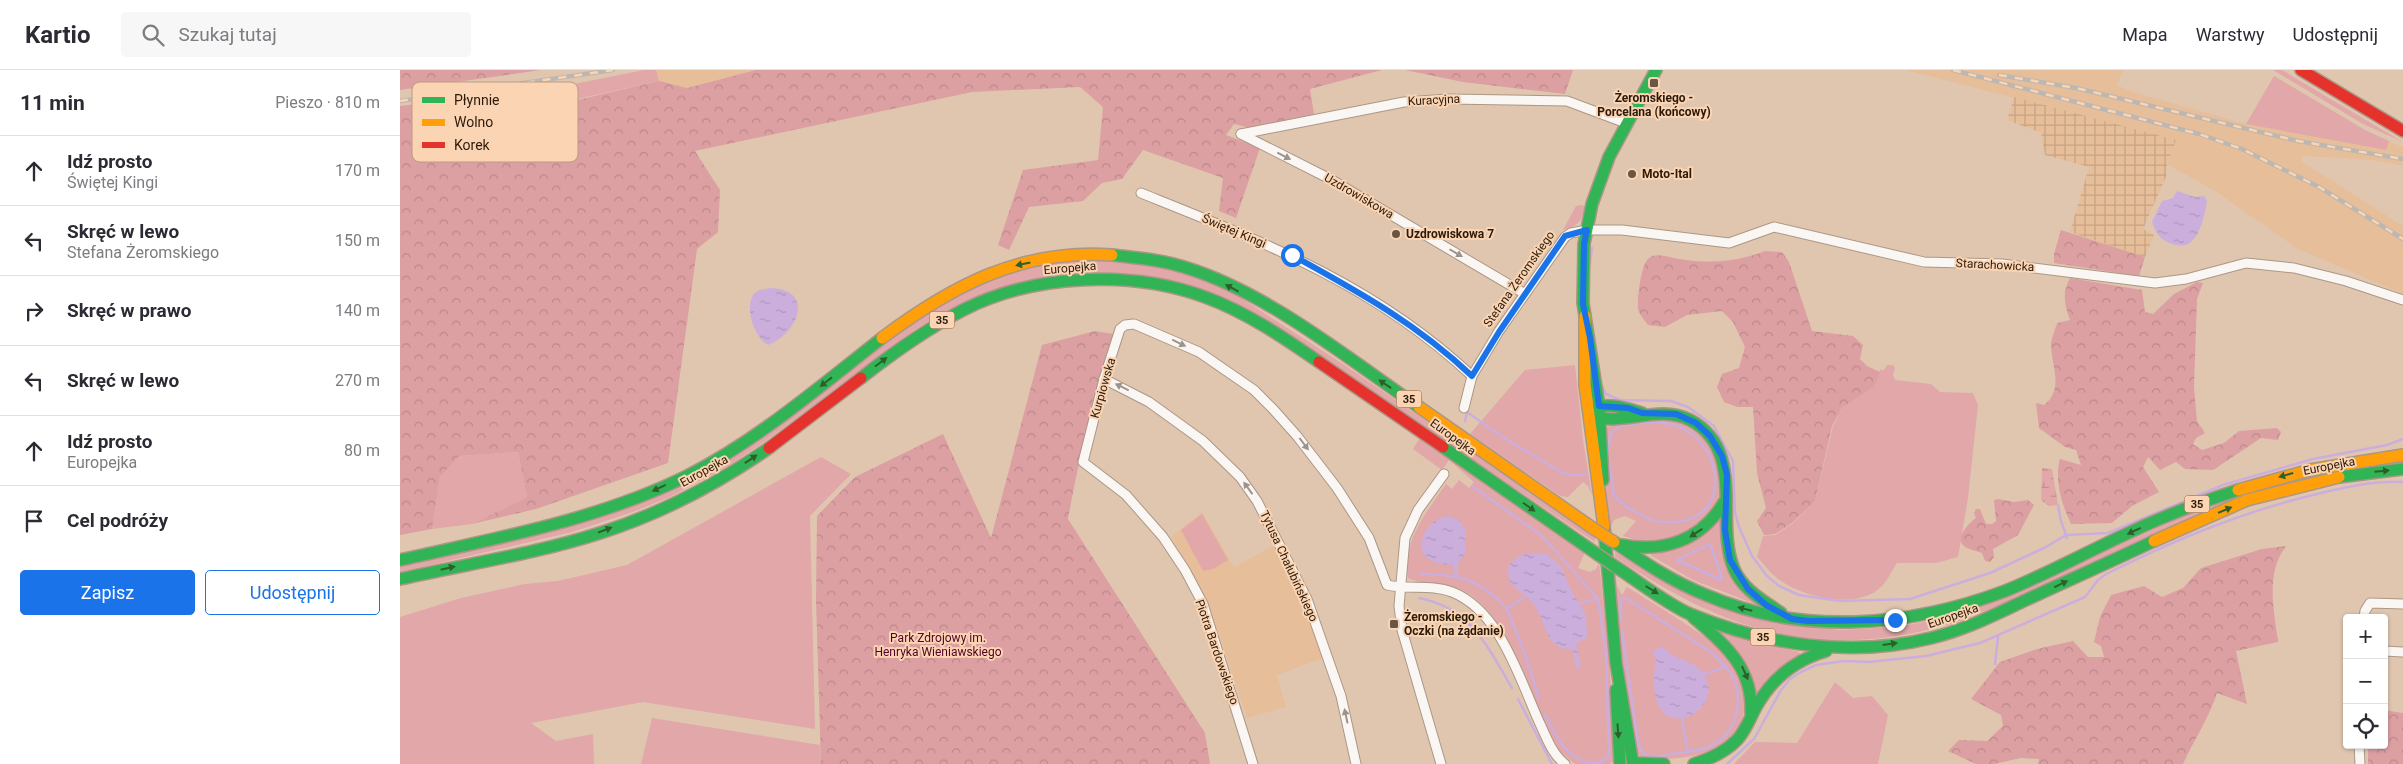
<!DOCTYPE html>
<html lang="pl">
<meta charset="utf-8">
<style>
body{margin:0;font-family:Roboto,sans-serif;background:#f7f7f7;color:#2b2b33}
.controls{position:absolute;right:15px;bottom:15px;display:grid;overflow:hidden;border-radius:5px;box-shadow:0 1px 4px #0004}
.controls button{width:45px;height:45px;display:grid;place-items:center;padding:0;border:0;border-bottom:1px solid #e1e1e2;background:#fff;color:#2b2b33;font:25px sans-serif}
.stop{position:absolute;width:15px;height:15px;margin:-11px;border:4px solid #1a73e8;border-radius:50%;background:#fff}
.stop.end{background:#1a73e8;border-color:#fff;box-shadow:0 1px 5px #0008}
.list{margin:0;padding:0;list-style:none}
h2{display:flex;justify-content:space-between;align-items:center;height:65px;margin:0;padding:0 20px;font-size:21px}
h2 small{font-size:16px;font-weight:400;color:#7c7c81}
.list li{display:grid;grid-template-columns:32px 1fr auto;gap:15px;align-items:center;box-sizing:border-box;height:70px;padding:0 20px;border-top:1px solid #e1e1e2}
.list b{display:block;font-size:19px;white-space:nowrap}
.list p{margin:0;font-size:16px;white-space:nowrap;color:#7c7c81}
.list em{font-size:16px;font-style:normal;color:#7c7c81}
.actions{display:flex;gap:10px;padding:15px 20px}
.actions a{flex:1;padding:11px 0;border:1px solid #1a73e8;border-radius:5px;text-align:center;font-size:18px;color:#1a73e8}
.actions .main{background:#1a73e8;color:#fff}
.icon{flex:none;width:28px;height:28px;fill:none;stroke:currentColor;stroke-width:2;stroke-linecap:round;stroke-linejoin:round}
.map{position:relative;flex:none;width:2003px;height:694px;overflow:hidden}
header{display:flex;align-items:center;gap:30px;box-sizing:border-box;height:70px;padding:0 25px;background:#fff;border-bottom:1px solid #e1e1e2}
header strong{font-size:24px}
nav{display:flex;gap:28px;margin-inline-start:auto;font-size:18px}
.search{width:350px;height:45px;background:#f7f7f7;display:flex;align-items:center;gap:12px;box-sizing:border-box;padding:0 18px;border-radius:5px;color:#7c7c81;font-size:19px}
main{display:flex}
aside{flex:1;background:#fff}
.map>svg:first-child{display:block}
.built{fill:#e7be9a}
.industrial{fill:url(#industrial-grid)}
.green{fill:#e1a7a9}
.forest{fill:url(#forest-crowns)}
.wetland{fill:url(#wetland-marsh)}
.water{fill:url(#water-ripples)}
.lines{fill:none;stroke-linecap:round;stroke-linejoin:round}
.stream{stroke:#ccaedd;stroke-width:2.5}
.street-casing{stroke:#ab9785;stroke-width:11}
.fast-casing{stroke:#ab9785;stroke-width:14}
.slow-casing{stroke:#ab9785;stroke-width:14}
.jam-casing{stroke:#ab9785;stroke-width:14}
.street{stroke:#faf6f3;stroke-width:9}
.fast{stroke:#30b455;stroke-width:11}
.slow{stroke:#ff9f0a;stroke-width:11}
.jam{stroke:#e5322d;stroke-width:11}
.rail-casing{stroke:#bdb7b1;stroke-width:4.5}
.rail{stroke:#fad4b3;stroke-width:2.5;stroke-dasharray:8;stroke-linecap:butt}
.fast-bridge-casing{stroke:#ab9785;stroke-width:14;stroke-linecap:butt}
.slow-bridge-casing{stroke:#ab9785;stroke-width:14;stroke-linecap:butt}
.fast-bridge{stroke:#30b455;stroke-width:11}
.slow-bridge{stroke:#ff9f0a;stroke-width:11}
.oneway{fill:#9d938a}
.oneway2{fill:#2d5f2c}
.route{stroke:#1a73e8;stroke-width:6}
.poi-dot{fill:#6a5644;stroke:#fad4b3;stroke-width:2}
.labels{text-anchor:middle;stroke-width:4;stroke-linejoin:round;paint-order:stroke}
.shield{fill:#fad4b3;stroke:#69523d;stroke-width:1}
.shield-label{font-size:11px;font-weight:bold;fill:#2b1a0a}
.poi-label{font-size:12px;font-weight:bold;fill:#2b1a0a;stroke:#fad4b3;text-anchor:start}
.street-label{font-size:12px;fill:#2b1a0a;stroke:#fad4b3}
.park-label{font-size:12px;fill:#530125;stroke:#fad4b3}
.key{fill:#fad4b3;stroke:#bc9c80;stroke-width:1}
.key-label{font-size:14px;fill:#2b1a0a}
</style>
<header>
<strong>Kartio</strong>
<div class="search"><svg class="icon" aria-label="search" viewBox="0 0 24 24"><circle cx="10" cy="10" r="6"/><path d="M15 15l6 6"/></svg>Szukaj tutaj</div>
<nav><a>Mapa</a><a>Warstwy</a><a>Udostępnij</a></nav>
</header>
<main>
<aside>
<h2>11 min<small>Pieszo · 810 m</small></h2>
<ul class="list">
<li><svg class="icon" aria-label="ahead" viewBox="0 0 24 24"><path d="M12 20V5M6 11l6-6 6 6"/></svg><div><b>Idź prosto</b><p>Świętej Kingi</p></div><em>170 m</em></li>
<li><svg class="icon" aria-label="left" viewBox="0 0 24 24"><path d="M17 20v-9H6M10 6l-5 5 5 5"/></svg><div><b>Skręć w lewo</b><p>Stefana Żeromskiego</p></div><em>150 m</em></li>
<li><svg class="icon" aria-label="right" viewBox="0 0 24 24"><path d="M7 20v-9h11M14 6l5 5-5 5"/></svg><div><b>Skręć w prawo</b></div><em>140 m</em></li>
<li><svg class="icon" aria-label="left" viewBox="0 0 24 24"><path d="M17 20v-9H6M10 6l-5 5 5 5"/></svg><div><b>Skręć w lewo</b></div><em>270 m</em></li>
<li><svg class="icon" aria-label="ahead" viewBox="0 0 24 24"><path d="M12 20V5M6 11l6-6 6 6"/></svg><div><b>Idź prosto</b><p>Europejka</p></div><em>80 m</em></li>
<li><svg class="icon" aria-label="arrive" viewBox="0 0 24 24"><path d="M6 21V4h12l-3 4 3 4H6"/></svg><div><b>Cel podróży</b></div></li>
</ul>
<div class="actions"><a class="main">Zapisz</a><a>Udostępnij</a></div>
</aside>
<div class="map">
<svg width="2003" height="694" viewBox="0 0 2003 694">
<defs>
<pattern id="industrial-grid" width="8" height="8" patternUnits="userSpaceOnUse" patternTransform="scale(1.25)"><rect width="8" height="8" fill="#e7be9a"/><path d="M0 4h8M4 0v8" fill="none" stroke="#c6a383"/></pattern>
<pattern id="forest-crowns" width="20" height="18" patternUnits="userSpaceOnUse" patternTransform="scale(1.25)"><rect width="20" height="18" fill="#dc9fa2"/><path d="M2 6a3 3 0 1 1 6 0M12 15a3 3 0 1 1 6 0" fill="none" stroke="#bd888a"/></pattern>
<pattern id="wetland-marsh" width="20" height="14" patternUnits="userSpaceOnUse" patternTransform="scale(1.25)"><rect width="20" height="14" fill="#e1a7a9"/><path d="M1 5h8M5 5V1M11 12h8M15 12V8" fill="none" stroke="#c18f90"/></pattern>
<pattern id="water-ripples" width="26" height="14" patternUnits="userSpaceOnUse" patternTransform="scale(1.25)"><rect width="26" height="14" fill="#ccaedd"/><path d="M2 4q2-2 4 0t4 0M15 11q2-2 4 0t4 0" fill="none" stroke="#af95bc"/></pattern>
</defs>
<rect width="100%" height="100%" fill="#e0c6af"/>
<!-- built -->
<g class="built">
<path d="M256 0H356L287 18 259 12Z"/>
<path d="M1506 0H1723L1717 15 1733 22 1846 54 1985 80 1989 71 2003 77V96L1972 90 1903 86 1901 91 2003 156V224L1898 179 1815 121 1767 94 1775 70Z"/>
<path d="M802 442 834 497 875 475 902 532 923 588 877 605 886 637 847 648 816 555 796 509 771 467Z"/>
</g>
<!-- industrial -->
<path class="industrial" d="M1614 27 1776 70 1767 94 1766 107 1743 159 1754 165 1745 187 1670 162 1689 97 1645 85 1641 63 1607 50Z"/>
<!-- green -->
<g class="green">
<path d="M244 0H256L259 11 173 30 178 50 115 74 89 90 66 64 72 43 159 26V17Z"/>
<path d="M1873 0H1882L2003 72 1963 54Z"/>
<path d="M1874 6 1965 60 1989 71 1986 80 1846 54Z"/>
<path d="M1181 135 1186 136C1182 151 1178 156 1163 160L1176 136Z"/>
<path d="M695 189 757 197 795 207 838 226 946 296 1195 467V472L857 245 696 203 658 205 619 212 574 228 540 244 513 261 364 372 330 395 270 427 233 442 172 462 0 502V495L267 420 544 231 591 208 634 196Z"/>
<path d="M1175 295 1183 370 1192 425 1188 416 1183 412 1168 427 1160 426 1070 364 1125 300Z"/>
<path d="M1487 295H1493L1495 298 1493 305 1495 310 1531 314 1540 322 1573 323 1578 335 1568 428 1558 487 1536 493H1497C1492 500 1487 512 1480 518 1456 540 1402 527 1378 509 1370 503 1364 494 1357 487L1363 466 1375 465 1392 454 1415 431 1433 356 1442 338 1474 317 1480 300H1484Z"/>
<path d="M1254 348 1282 353 1304 368 1318 391 1319 426 1308 449 1271 472 1239 471 1223 466 1236 451 1225 446 1214 450 1211 456 1217 516 1222 525 1227 517C1251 532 1323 574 1336 595 1341 604 1345 621 1345 632 1344 685 1282 692 1242 688L1238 684 1233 671 1215 531 1206 433 1207 358 1212 353Z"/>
<path d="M1021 366 1185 482 1178 498 1190 502 1196 499 1199 493 1209 584 1215 689 1210 694H1175L1159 681C1130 635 1113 547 1064 521 1046 512 1025 516 1008 508 1002 471 1026 443 1046 414L1052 419 1059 410 1069 418 1074 412 1049 390 1042 400 1013 379Z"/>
<path d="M118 382 127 427 72 454 32 459 40 407 58 386Z"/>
<path d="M421 387 451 404 410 446 415 659 243 632 131 653 156 671 193 664 194 694H0V547L61 528 125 514 158 511 227 495Z"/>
<path d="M2003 390V394L1924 406 1554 553C1419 592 1329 563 1215 487V482L1246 501 1374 553 1440 560 1496 557 1536 550 1589 533 1802 438 1899 407Z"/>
<path d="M802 444 828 490 813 499 803 501 781 460Z"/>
<path d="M1320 450 1355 534 1293 510 1250 485Z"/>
<path d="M1316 560 1359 573 1399 582 1400 584 1357 629Z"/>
<path d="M1435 612 1453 628 1472 626 1488 645 1478 694H1334L1355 672 1397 673Z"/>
<path d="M252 648 420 675 421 694H241Z"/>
</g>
<!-- forest -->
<g class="forest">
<path d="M0 0H141L0 20Z"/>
<path d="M356 0H982L910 19 914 44 854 59 834 54 826 65 860 78 836 148 819 141 823 108 743 80 722 109 702 113 683 131 629 137 609 180 598 175 623 100 698 90 703 37 680 17 572 22 295 81 320 120 318 162 297 179 268 393 136 439 72 454 127 427 118 382 59 386 40 407 32 459 0 465V36L159 17V25L72 43 67 64 90 90 115 74 178 50 173 31 259 11 287 18Z"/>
<path d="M1005 0H1173L1165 24 1063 12Z"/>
<path d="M1661 160 1745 187 1739 206 1654 193V184Z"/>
<path d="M1365 181 1382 182 1389 192 1412 261 1453 266 1463 275 1460 289 1467 296 1480 302 1474 317 1442 338 1432 356 1415 431 1392 453 1375 464 1364 465 1357 451 1366 438 1357 403 1353 337H1337L1324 332 1317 317 1322 304 1339 298 1345 277 1333 252 1322 241 1287 245 1265 257 1248 255C1245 251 1239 244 1238 239 1237 229 1241 193 1249 188 1257 182 1270 188 1279 189 1308 194 1337 192 1365 181Z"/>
<path d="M1670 208 1742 220 1745 242 1753 244 1774 224 1797 212 1803 213 1797 229 1794 317 1797 351 1805 363 1796 368 1793 374 1802 380 1824 373 1839 361 1877 358 1881 362 1878 370 1861 368 1813 400 1785 399 1776 392 1760 400 1748 387 1743 397 1759 422 1732 436 1712 453 1671 454C1662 435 1654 410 1660 389L1681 395 1676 380 1665 377 1639 358 1636 333 1644 335C1664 320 1652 297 1651 276 1651 269 1655 260 1657 253L1670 250C1664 234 1662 223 1670 208Z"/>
<path d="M695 261 714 264C695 325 679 386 668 449L805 663 810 694H421L416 531 417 446 455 407 543 364 591 468 642 275Z"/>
<path d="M1598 429 1614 432 1628 430 1634 435 1618 465 1593 479 1594 487 1590 492 1585 491 1582 483C1577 481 1566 479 1563 475 1555 467 1570 452 1576 448L1574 443 1576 439H1580L1586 454H1592L1596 451 1594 430Z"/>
<path d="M1886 476C1865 504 1874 539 1878 572L1836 581 1847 634 1817 623C1809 648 1794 670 1783 694H1638L1639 689 1621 688 1594 694H1576L1548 681 1559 670 1587 671 1603 656 1601 645 1571 629 1600 592 1637 579 1673 571 1688 587H1704L1701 576 1694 572 1700 547 1711 525 1744 516 1762 527 1783 518 1801 498 1862 479Z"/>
<path d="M1984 640 2003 643V694H1968V675H1984Z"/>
</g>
<!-- wetland -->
<path class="wetland" d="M1642 398 1652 399 1658 435 1649 436 1641 430Z"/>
<!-- water -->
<g class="water">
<path d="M1777 121 1795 127 1804 126 1807 131C1805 144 1801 163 1791 172 1787 176 1782 176 1776 175 1762 172 1757 166 1752 152L1762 131 1773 128Z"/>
<path d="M370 218C416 219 398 264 368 275 354 268 343 235 355 223 359 219 365 219 370 218Z"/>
<path d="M1048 446 1059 450 1065 460V484L1058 493V506L1054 505V495C1003 495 1021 450 1048 446Z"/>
<path d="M1124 484H1147L1161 496 1171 520 1186 545 1187 567 1176 574 1181 598 1177 599 1172 579C1145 581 1147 552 1134 535 1127 525 1115 520 1109 510L1108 497 1115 489Z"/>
<path d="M1262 576C1275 592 1297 590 1305 606 1327 645 1240 685 1256 589L1252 582Z"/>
</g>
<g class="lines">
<!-- stream -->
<g class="stream">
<path d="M1190 194 1192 178"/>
<path d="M1202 316 1206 324 1220 330 1271 331 1288 337 1314 356 1333 391 1335 443 1339 457 1352 486 1367 506 1379 516 1399 525 1440 531 1510 529 1590 503 1646 477 1666 465 1708 463 1823 415 1913 389 1987 375 2003 369"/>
<path d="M1065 351 1067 342 1104 368 1163 403 1171 405 1187 404"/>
<path d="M1247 352C1261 352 1275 353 1287 361 1325 384 1328 450 1274 452 1264 453 1254 452 1245 447 1234 441 1221 435 1214 425L1208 386 1210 365 1219 356Z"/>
<path d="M1072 416 1142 466 1198 529 1206 584 1209 685C1206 690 1201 692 1196 693 1168 694 1154 663 1145 644"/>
<path d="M1658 435 1661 451 1667 468"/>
<path d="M1310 474 1322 508 1321 510 1277 490Z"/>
<path d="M1020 504C1059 504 1080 509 1107 539L1125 526"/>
<path d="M1019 528C1071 538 1087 576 1112 618"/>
<path d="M1220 528 1227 529 1311 582 1326 597"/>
<path d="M1221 529V550"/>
<path d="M1179 533 1198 529"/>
<path d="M1107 539 1124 581 1139 628"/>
<path d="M1222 561 1238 673C1240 678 1241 683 1246 685 1255 689 1268 685 1277 683 1288 682 1300 681 1311 676 1341 661 1346 621 1326 597L1304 604"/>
<path d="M1595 594 1598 567"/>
<path d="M1118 629 1152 694"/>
<path d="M1282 649 1288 682"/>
<path d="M1327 694 1354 669 1381 620 1390 609 1401 602 1416 595 1444 591 1468 592 1526 586 1580 573 1685 527 1698 510 1706 504C1775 470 1839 443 1913 425 1942 418 1973 410 2003 412"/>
</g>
<!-- street casing -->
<g class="street-casing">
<g id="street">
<path d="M841 64 1004 32 1049 29 1167 31 1226 53"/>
<path d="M841 64 932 110 1125 224"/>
<path d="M741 123C863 172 974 214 1072 306"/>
<path d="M704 309 749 332 803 371 840 407 857 431 907 529 941 626 956 694"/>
<path d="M1064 338 1072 306 1099 261 1165 167 1171 163 1187 160H1222L1329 173 1374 157 1524 192 1602 194 1755 213 1786 209 1846 193 1894 198 1946 211 2003 230"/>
<path d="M1964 548 1965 541 1970 533 2003 534"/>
<path d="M1984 581 2003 582"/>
<path d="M1959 675 1960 694"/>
<path d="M853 694 803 534 785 500 763 467 726 425 683 392 704 309 720 259 725 255 734 254 799 282 854 320 873 339 897 366 937 418 969 468 987 515C1008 520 1031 514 1052 522 1101 541 1120 611 1141 656 1147 669 1153 685 1165 694"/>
<path d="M1041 694 1002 560 999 536 1005 468 1018 440 1044 404"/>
</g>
</g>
<!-- fast casing -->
<g class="fast-casing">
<g id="fast">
<path d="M712 185C737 188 763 190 787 198 868 223 950 290 1019 337"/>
<path d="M461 308C494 282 528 258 565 239 635 204 731 200 805 227 846 242 883 267 919 292"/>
<path d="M1242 343C1225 338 1209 332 1192 339L1189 344C1218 359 1257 333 1290 350 1347 380 1314 452 1334 499 1343 520 1364 531 1381 543"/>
<path d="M1043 377 1197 484"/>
<path d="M1939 407 2003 399"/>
<path d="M1203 410 1199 336 1183 233 1184 174 1192 134 1209 87 1256 0"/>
<path d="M1204 457 1216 593 1233 694"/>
<path d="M1214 472C1243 492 1273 512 1306 525 1401 566 1510 557 1605 521 1645 505 1683 484 1722 466 1759 448 1798 433 1838 420"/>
<path d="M1222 475C1264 483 1302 470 1324 432"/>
<path d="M0 490C97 468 198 450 287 406 358 370 419 317 482 268"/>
<path d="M1216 497C1238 511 1267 534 1290 544 1366 575 1451 588 1531 568 1565 560 1596 544 1626 530 1669 510 1712 491 1754 471"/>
<path d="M0 509C66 494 135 484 200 463 260 444 317 414 369 378"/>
<path d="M1293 547C1325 575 1353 597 1351 643"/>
<path d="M1216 620 1220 694"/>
<path d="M1233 693 1264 694"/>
<path d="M1294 694C1310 689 1325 682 1337 670 1346 660 1350 648 1356 637 1372 608 1395 590 1426 581"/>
</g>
</g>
<!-- slow casing -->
<g class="slow-casing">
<g id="slow">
<path d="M1185 246V315L1204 457"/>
<path d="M482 268C553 215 621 179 712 185"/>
<path d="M1019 337 1194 459"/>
<path d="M1838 420 1910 400 2003 385"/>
<path d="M1754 471 1847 430 1939 407"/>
</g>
</g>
<!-- jam casing -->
<g class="jam-casing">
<g id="jam">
<path d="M1901 0 2003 61"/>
<path d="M919 292 1043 377"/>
<path d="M369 378 461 308"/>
</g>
</g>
<!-- street -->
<use href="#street" class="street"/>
<!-- fast -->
<use href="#fast" class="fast"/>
<!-- slow -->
<use href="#slow" class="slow"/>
<!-- jam -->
<use href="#jam" class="jam"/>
<!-- rail casing -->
<g class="rail-casing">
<g id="rail">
<path d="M1553 0 1799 64 1842 79 1919 117 2003 169"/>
<path d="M1599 5 1676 18 1898 71 2003 89"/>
<path d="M0 31 213 0"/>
</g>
</g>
<!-- rail -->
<use href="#rail" class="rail"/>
<!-- fast-bridge casing -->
<g class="fast-bridge-casing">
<path id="fast-bridge" d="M1197 484 1216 497"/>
</g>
<!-- slow-bridge casing -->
<g class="slow-bridge-casing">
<path id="slow-bridge" d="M1194 459 1214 472"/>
</g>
<!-- fast-bridge -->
<use href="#fast-bridge" class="fast-bridge"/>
<!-- slow-bridge -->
<use href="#slow-bridge" class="slow-bridge"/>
</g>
<!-- one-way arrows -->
<defs><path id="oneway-solid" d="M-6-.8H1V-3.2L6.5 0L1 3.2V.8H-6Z" transform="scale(1.25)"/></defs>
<g class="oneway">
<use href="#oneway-solid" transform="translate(884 86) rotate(27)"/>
<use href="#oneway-solid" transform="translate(1056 183) rotate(30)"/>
<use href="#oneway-solid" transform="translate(779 273) rotate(26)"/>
<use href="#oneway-solid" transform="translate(722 317) rotate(-154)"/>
<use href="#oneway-solid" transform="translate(904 374) rotate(53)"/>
<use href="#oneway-solid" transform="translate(848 418) rotate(-126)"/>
<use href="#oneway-solid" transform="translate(946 646) rotate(-102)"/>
</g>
<g class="oneway2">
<use href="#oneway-solid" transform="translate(623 194) rotate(168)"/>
<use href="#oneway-solid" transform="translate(832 218) rotate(-152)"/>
<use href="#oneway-solid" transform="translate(481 292) rotate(-37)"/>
<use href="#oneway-solid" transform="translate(426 312) rotate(142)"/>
<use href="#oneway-solid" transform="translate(985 314) rotate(-146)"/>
<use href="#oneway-solid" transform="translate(351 389) rotate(-34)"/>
<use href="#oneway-solid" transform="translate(1982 401) rotate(-5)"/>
<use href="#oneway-solid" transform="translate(1886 405) rotate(164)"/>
<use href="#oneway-solid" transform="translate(259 418) rotate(155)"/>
<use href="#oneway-solid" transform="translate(1129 437) rotate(35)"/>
<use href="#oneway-solid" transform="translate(1825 440) rotate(-23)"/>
<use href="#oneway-solid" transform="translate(205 460) rotate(-21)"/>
<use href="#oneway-solid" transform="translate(1734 461) rotate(155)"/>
<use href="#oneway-solid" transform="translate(1296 463) rotate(147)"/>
<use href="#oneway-solid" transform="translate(48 498) rotate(-13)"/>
<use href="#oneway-solid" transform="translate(1661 514) rotate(-26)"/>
<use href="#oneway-solid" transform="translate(1252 520) rotate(32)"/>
<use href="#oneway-solid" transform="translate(1345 539) rotate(-166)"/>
<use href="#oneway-solid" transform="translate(1490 574) rotate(-8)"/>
<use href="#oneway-solid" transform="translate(1345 603) rotate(66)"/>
<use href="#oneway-solid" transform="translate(1218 661) rotate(86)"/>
</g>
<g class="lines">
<!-- route -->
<path class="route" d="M892 185C959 222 1016 253 1072 306L1099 262 1165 166 1187 160 1184 174 1183 234 1190 268 1199 336 1228 338 1242 343 1276 344 1296 353 1310 366 1322 386 1327 405 1325 460 1330 490 1348 519 1366 535 1392 549 1408 551 1495 550"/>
</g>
<!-- markers -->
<g class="poi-dot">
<rect x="1249" y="8" width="10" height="10" rx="2.5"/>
<circle cx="1232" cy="104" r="5"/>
<circle cx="996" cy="164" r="5"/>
<rect x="989" y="549" width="10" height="10" rx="2.5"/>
</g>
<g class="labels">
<!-- shield labels -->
<g class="shield">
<rect x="529.5" y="241.5" width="25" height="17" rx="4"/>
<rect x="996.5" y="320.5" width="25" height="17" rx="4"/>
<rect x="1784.5" y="425.5" width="25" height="17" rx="4"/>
<rect x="1350.5" y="558.5" width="25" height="17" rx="4"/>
</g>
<g class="shield-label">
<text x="542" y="254">35</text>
<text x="1009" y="333">35</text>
<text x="1797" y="438">35</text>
<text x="1363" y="571">35</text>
</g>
<!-- poi labels -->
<g class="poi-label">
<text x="1254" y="32" text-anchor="middle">Żeromskiego -<tspan x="1254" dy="14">Porcelana (końcowy)</tspan></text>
<text x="1242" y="108">Moto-Ital</text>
<text x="1006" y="168">Uzdrowiskowa 7</text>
<text x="1004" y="551">Żeromskiego -<tspan x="1004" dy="14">Oczki (na żądanie)</tspan></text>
</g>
<!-- street labels -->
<g class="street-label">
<text transform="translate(1034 30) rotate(-3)" y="4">Kuracyjna</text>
<text transform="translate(959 126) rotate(30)" y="4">Uzdrowiskowa</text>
<text transform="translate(834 161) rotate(23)" y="4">Świętej Kingi</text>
<text transform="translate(1595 195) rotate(3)" y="4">Starachowicka</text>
<text transform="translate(670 198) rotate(-5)" y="4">Europejka</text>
<text transform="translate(1119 209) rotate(-55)" y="4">Stefana Żeromskiego</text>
<text transform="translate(703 318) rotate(-74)" y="4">Kurpiowska</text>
<text transform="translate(1053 367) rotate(36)" y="4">Europejka</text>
<text transform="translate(1929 396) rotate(-11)" y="4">Europejka</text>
<text transform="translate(304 401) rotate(-29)" y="4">Europejka</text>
<text transform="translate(889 496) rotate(65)" y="4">Tytusa Chałubińskiego</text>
<text transform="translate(1553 546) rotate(-19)" y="4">Europejka</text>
<text transform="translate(817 582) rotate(71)" y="4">Piotra Bardowskiego</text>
</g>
<!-- park labels -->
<g class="park-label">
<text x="538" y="572">Park Zdrojowy im.<tspan x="538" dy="14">Henryka Wieniawskiego</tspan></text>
</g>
</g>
<!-- legend -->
<rect x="12" y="12" width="166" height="80" rx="8" class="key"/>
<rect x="22" y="27" width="23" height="6" fill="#30b455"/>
<rect x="22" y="49" width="23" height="7" fill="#ff9f0a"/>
<rect x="22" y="72" width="23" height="6" fill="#e5322d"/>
<g class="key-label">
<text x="54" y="35">Płynnie</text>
<text x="54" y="57">Wolno</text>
<text x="54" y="80">Korek</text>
</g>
</svg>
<div class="controls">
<button>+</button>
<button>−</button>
<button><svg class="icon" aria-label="locate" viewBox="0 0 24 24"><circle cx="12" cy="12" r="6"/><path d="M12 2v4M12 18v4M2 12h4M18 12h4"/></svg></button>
</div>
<div class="stop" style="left:892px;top:185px"></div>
<div class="stop end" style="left:1495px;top:550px"></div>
</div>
</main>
